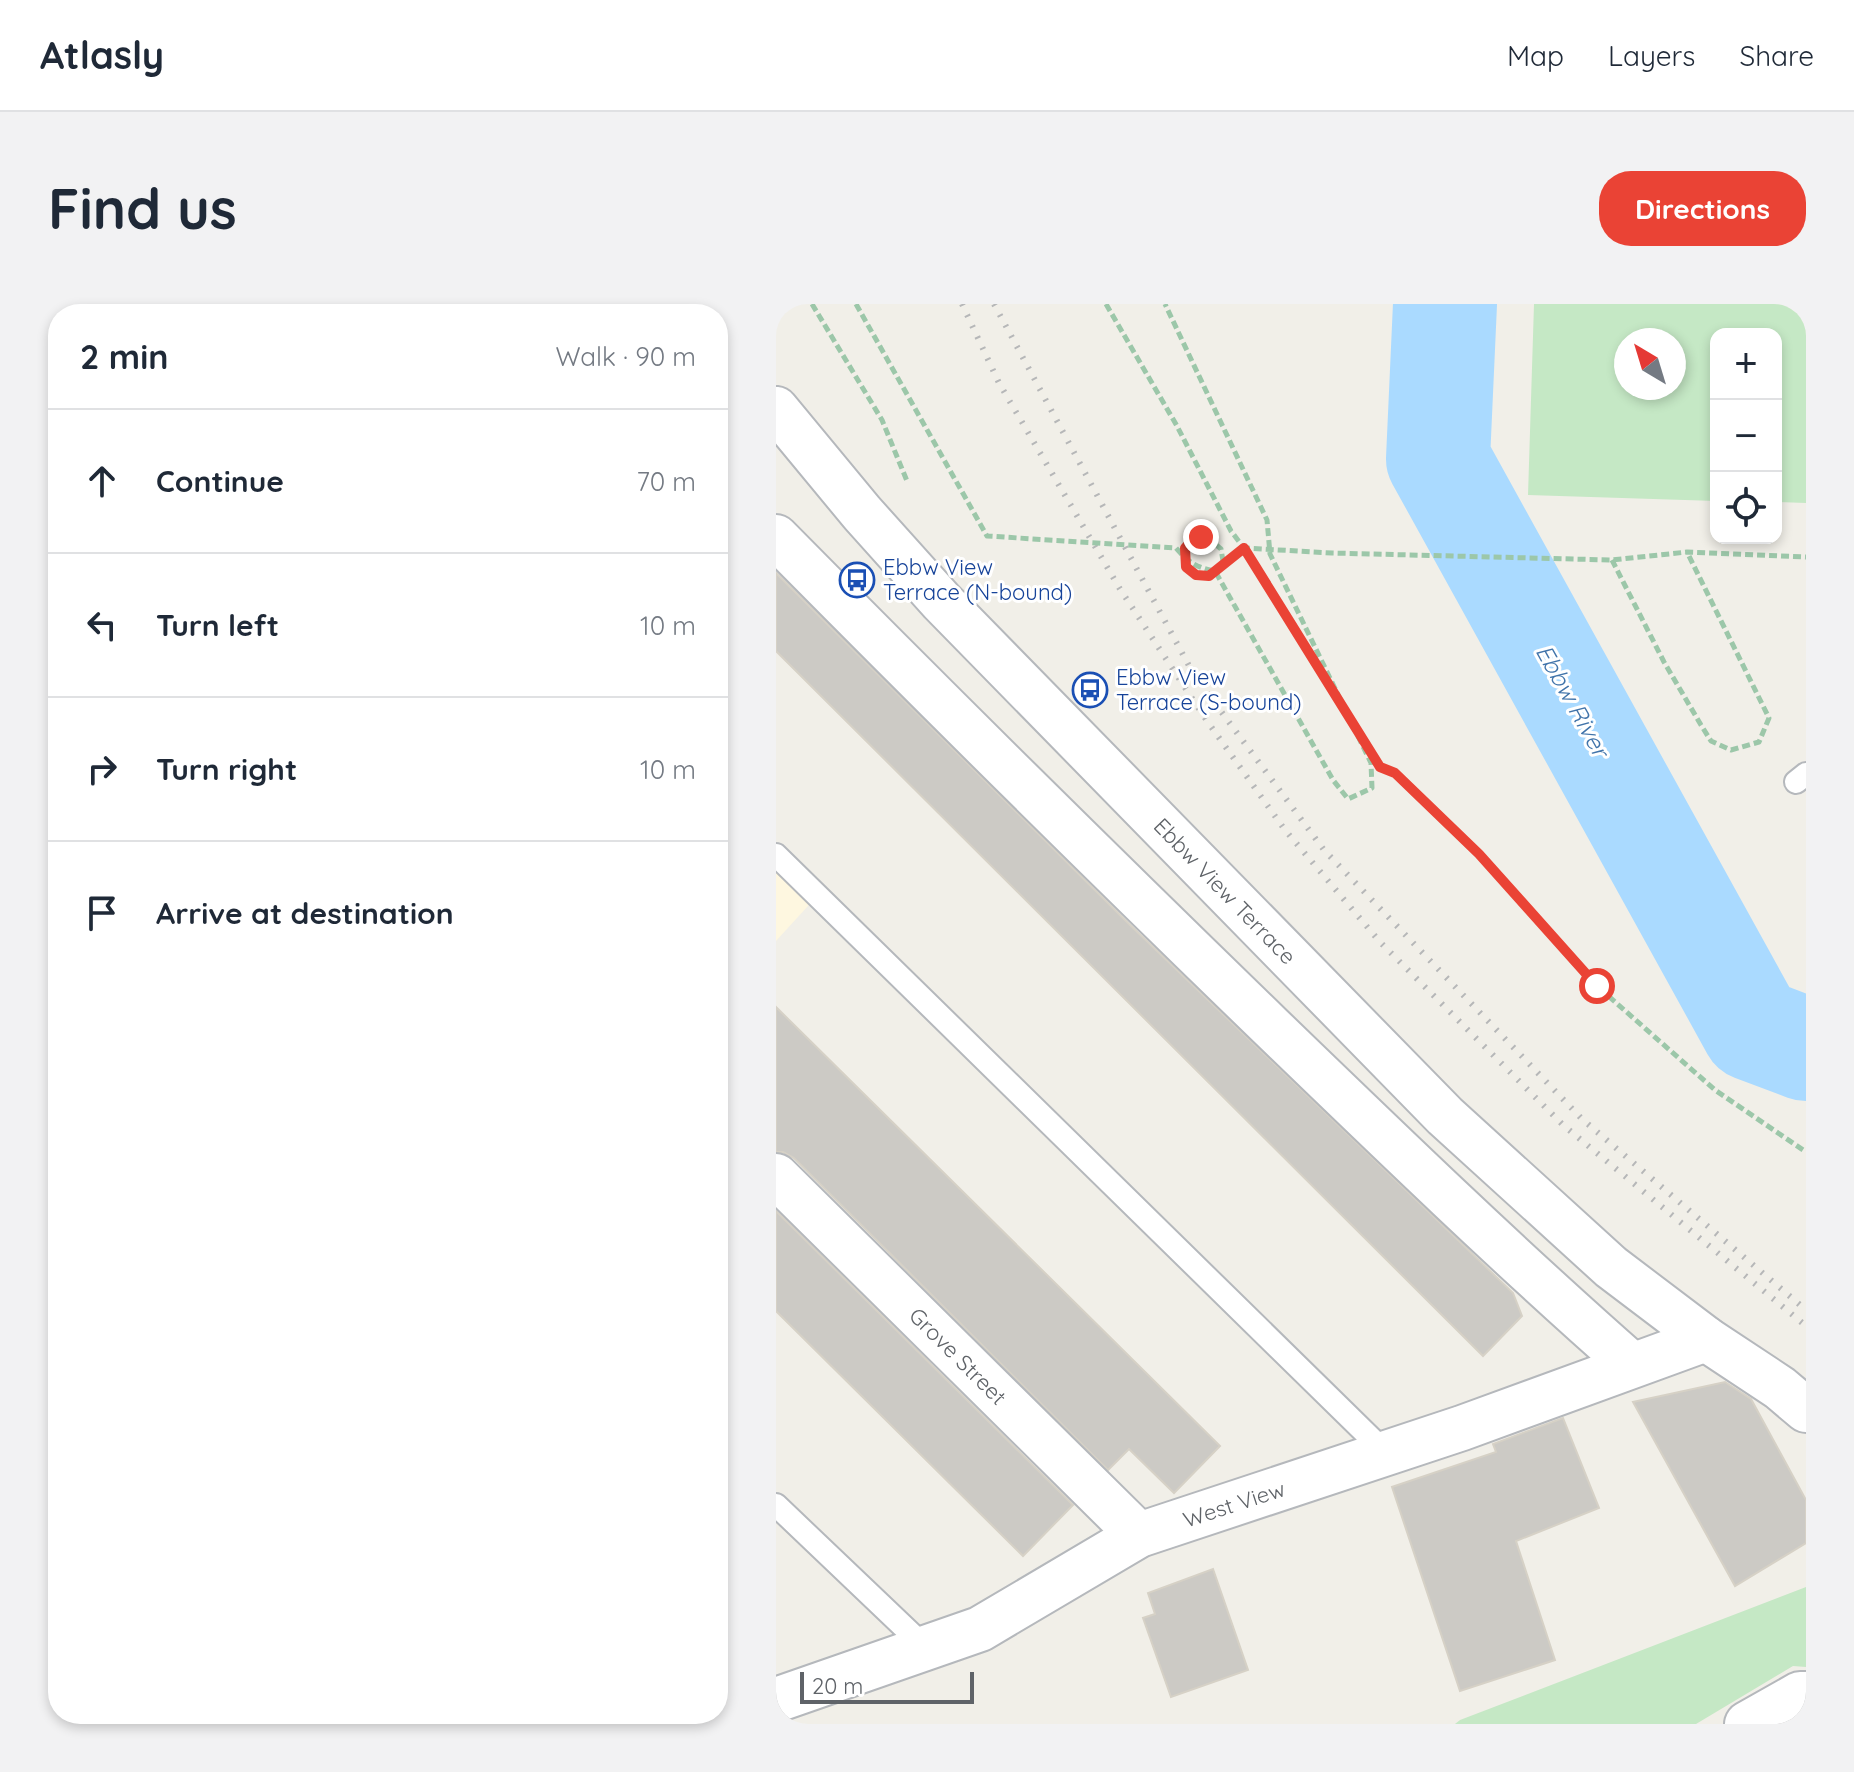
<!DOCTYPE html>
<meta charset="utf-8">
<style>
body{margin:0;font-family:Quicksand,sans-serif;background:#f2f2f3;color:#1f2937}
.controls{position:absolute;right:24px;top:24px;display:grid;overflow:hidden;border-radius:16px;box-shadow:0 4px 12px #0003}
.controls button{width:72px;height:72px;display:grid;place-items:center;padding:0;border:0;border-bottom:2px solid #e0e1e3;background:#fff;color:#1f2937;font:40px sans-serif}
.compass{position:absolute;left:838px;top:24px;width:72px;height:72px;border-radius:50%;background:#fff;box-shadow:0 4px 12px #0003;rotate:322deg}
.scale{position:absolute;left:24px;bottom:20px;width:174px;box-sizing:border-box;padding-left:8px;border:4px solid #5f6368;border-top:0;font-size:22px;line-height:28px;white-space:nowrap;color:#5f6368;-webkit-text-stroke:6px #fff;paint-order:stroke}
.stop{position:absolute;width:24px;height:24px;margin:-18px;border:6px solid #ea4335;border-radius:50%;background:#fff}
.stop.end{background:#ea4335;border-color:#fff;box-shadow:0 2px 8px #0008}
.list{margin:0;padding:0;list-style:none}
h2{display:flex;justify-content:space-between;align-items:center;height:104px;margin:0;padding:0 32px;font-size:34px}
h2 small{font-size:26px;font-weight:400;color:#747a83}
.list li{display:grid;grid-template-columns:52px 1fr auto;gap:24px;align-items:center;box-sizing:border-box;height:144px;padding:0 32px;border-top:2px solid #e0e1e3}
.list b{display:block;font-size:30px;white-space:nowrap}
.list em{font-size:26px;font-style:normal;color:#747a83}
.icon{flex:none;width:44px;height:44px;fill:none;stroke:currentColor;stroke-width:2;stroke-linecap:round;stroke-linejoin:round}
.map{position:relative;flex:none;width:1030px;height:1420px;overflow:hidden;border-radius:32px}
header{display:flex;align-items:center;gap:48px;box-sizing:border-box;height:112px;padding:0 40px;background:#fff;border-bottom:2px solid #e0e1e3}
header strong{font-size:38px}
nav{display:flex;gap:44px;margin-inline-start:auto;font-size:28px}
.intro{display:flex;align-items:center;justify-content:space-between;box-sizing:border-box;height:192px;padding:0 48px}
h1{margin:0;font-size:56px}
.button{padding:20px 36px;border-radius:32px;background:#ea4335;color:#fff;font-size:28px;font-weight:700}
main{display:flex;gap:48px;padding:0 48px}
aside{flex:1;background:#fff;border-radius:32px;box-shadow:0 4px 12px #0003}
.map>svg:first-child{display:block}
.commercial{fill:#fef7e0}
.green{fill:#c5e8c5;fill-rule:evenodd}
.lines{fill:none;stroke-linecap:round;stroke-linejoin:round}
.river{stroke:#aadaff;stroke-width:104}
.building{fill:#cccac5;stroke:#d6d1c6;stroke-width:2}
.service-casing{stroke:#b5b8bc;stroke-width:26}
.minor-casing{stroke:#b5b8bc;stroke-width:48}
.path{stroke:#9cc7a9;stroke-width:5;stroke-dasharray:8 4;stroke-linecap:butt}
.service{stroke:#fff;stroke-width:22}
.minor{stroke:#fff;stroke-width:44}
.rail{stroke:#b6b7b8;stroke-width:6;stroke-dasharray:2 10;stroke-linecap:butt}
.path-bridge{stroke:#9cc7a9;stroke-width:5;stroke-dasharray:8 4;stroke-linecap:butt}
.route{stroke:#ea4335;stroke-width:10}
.labels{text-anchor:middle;stroke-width:6;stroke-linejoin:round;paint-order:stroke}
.transit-label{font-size:22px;fill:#164399;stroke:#fff;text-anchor:start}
.street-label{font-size:22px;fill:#5f6368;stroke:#fff}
.water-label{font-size:24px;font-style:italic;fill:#4174aa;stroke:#fff}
</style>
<header>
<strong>Atlasly</strong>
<nav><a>Map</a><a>Layers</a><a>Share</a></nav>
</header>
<div class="intro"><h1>Find us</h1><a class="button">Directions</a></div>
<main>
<aside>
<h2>2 min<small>Walk · 90 m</small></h2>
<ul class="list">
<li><svg class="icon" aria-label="ahead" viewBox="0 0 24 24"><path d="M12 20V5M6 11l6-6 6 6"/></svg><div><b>Continue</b></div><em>70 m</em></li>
<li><svg class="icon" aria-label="left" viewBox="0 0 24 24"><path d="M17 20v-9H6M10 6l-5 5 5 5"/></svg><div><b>Turn left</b></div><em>10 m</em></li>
<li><svg class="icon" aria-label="right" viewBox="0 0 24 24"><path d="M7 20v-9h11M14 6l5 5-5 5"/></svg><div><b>Turn right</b></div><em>10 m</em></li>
<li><svg class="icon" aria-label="arrive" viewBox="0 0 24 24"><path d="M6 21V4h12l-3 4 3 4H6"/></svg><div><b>Arrive at destination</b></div></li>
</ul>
</aside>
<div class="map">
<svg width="1030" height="1420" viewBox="0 0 1030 1420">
<rect width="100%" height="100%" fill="#f1efe8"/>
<!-- commercial -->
<path class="commercial" d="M0 545 43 590 0 637Z"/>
<!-- green -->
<g class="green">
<path d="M758 0H1030V199L1000 198V30H940V197L752 191ZM850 36H898V84H850Z"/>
<path d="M1030 1283V1363L1017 1362 920 1420H679L684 1416Z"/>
</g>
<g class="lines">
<!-- river -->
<path class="river" d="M669 0 662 155 977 725 1030 745"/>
</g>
<!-- building -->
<g class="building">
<path d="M0 269 352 619 737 989 746 1012 707 1052 0 347Z"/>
<path d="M0 703 444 1142 398 1189 353 1145 332 1166 18 854 7 848H0Z"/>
<path d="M0 907 297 1201 247 1252 0 1007Z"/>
<path d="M949 1078 975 1095 1030 1196V1239L959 1282 857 1098Z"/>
<path d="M787 1114 823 1204 740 1237 779 1356 684 1387 616 1183 720 1148 717 1140Z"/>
<path d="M437 1265 472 1366 395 1393 367 1314 379 1310 372 1289Z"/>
</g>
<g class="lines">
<!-- service casing -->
<g class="service-casing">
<g id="service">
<path d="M1020 478 1030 470"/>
<path d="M0 551 610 1149"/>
<path d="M0 1201 150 1344"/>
</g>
</g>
<!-- minor casing -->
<g class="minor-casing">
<g id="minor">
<path d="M0 105 86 209 165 297 669 812 835 963 930 1035 1004 1084 1030 1106"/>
<path d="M0 233C163 398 328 561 494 722 613 837 732 952 856 1061"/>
<path d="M0 872 363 1231"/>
<path d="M0 1396 204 1325 363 1231 686 1124 930 1035"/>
<path d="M971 1420 1024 1390H1030"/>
</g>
</g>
<!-- path -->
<g class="path">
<path d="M36 0 106 116 131 177"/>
<path d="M330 0 401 122 455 227 468 244 604 463 619 469 703 550 821 682 939 786 1030 848"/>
<path d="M836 256 888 358 925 421 935 437 955 446 983 438 993 414 911 248"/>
<path d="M439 267 447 257 445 245 431 233 418 234C400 250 408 273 433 272L468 244 556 249 836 256 911 248 1030 253"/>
</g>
<!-- service -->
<use href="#service" class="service"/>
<!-- minor -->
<use href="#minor" class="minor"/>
<!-- rail -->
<g class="rail">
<path d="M186 0 223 79 344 285 431 417 509 526 604 638 787 821 1030 1022"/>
<path d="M218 0 418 371 548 546 806 815 1030 1006"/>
</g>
<!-- path-bridge -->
<path class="path-bridge" d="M80 0 211 232 400 244C412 258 421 264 439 267L557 476 572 495 596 484 595 459 494 250 491 216 389 0"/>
</g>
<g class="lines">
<!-- route -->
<path class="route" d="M425 233 418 234 409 244 410 263 420 271 433 272 468 244 604 463 619 469 703 550 821 682"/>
</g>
<!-- icons -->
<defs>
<g id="bus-ring" transform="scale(1.8)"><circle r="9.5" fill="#fff" stroke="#1a4fb4" stroke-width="1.5"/><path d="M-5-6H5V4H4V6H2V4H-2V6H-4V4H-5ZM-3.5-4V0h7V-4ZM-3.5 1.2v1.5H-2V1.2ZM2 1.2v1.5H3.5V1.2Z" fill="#1a4fb4"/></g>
</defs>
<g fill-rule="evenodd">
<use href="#bus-ring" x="81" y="276"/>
<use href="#bus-ring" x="314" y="386"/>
</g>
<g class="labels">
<!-- transit labels -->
<g class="transit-label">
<text x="107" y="271">Ebbw View<tspan x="107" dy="25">Terrace (N-bound)</tspan></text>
<text x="340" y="381">Ebbw View<tspan x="340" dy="25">Terrace (S-bound)</tspan></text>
</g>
<!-- street labels -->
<g class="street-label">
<text transform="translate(449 587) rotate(46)" y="8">Ebbw View Terrace</text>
<text transform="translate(182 1052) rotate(45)" y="8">Grove Street</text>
<text transform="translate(458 1200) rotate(-18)" y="8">West View</text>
</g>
<!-- water labels -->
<g class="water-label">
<text transform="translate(796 397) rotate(61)" y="8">Ebbw River</text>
</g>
</g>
</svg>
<div class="controls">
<button>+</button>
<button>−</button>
<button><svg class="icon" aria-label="locate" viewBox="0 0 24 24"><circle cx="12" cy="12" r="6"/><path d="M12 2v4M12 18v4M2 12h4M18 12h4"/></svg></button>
</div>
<svg class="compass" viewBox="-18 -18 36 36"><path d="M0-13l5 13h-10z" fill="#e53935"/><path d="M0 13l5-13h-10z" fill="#747a83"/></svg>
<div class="scale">20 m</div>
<div class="stop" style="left:821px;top:682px"></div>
<div class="stop end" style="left:425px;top:233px"></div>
</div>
</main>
